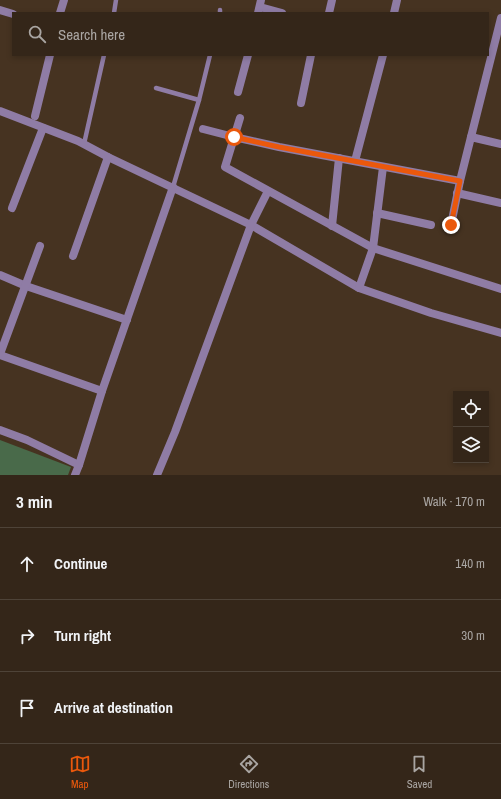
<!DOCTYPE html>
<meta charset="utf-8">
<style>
body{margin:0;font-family:"Archivo Narrow",sans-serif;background:#3c2e22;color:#f1f3f6}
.controls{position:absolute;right:12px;bottom:12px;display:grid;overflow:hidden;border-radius:0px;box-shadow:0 2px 6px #0003}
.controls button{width:36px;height:36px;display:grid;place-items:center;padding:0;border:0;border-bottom:1px solid #4e4338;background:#342619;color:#f1f3f6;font:20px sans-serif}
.stop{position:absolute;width:12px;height:12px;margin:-9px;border:3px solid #ea580c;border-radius:50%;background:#fff}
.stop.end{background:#ea580c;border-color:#fff;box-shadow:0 1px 4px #0008}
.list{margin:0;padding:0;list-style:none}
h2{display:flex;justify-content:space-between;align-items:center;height:52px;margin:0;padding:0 16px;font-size:17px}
h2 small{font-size:13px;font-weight:400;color:#a9a5a2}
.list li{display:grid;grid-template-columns:26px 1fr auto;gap:12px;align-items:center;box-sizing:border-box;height:72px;padding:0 16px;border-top:1px solid #4e4338}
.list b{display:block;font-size:15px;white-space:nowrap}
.list em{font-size:13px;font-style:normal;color:#a9a5a2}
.icon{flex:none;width:22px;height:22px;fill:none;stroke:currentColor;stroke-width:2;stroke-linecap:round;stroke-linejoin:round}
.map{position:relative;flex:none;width:501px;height:475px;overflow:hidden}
.search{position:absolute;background:#342619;box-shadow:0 2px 6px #0003;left:12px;right:12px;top:12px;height:44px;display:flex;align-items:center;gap:10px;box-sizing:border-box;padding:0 14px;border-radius:0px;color:#a9a5a2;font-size:15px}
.sheet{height:268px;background:#342619}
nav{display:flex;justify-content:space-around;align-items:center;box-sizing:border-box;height:56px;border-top:1px solid #4e4338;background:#342619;font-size:11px;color:#a9a5a2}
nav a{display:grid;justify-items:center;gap:2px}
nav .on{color:#ea580c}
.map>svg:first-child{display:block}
.green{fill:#496a4a}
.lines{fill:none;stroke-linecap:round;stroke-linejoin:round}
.lane{stroke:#8f7ca5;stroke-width:4.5}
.street{stroke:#8f7ca5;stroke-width:8}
.route{stroke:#ea580c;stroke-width:5}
</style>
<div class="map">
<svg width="501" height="475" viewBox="0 0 501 475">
<rect width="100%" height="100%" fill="#463321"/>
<!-- green -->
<path class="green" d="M0 440 71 467 68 475H0Z"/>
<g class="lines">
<!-- lane -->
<g class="lane">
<path d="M114 13 116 0"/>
<path d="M220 13V10"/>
<path d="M156 88 199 100"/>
<path d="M84 144 104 55"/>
<path d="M173 187 199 100 210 55"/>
</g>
<!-- street -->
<g class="street">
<path d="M260 7 282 13"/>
<path d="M0 10 13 14"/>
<path d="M60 13 64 0"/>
<path d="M258 13 261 0"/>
<path d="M329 13 332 0"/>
<path d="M394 13 397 0"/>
<path d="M238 92 248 55"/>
<path d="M301 103 311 55"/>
<path d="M0 111 78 141 108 157 251 225 359 288 431 313 501 333"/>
<path d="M35 116 50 55"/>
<path d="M240 118 225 167 373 248 501 289"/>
<path d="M203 129 234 137 279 147 460 181 471 137 501 144"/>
<path d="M471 137 501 18"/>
<path d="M355 161 383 55"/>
<path d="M457 193 501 203"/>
<path d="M12 208 43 128"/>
<path d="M377 213 431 225"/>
<path d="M451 225 460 181"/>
<path d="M332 226 339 158"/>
<path d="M73 256 108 157"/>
<path d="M0 275 26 286 127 320"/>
<path d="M359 288 373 248 383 167"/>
<path d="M0 354 40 246"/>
<path d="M0 355 102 391"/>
<path d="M0 430 27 440 79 465"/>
<path d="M75 475 79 465 102 391 173 187"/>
<path d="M157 475 175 432 251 225 268 191"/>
</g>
</g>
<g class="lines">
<!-- route -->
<path class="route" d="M234 137 279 147 460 181 451 225"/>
</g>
</svg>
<div class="controls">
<button><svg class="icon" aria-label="locate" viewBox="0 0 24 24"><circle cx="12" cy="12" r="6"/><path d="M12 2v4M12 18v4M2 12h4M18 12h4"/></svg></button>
<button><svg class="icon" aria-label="layers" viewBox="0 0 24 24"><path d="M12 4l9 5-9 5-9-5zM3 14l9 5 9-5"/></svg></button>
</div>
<div class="stop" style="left:234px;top:137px"></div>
<div class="stop end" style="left:451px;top:225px"></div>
<div class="search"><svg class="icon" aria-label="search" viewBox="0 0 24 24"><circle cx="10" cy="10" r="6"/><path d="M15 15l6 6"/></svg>Search here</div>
</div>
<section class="sheet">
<h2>3 min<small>Walk · 170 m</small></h2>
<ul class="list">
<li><svg class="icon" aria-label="ahead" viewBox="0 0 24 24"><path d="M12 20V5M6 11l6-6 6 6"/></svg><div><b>Continue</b></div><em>140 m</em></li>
<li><svg class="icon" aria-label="right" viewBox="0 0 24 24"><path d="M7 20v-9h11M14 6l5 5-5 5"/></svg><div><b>Turn right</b></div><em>30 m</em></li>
<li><svg class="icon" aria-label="arrive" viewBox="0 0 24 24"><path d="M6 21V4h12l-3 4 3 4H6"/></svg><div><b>Arrive at destination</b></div></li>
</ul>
</section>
<nav>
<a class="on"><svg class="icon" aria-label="map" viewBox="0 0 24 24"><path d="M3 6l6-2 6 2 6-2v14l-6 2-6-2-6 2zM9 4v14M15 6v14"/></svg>Map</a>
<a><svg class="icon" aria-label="directions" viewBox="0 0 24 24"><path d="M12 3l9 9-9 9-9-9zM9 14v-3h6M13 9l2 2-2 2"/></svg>Directions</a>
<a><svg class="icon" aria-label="saved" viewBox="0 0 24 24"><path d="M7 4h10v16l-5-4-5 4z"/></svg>Saved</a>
</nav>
